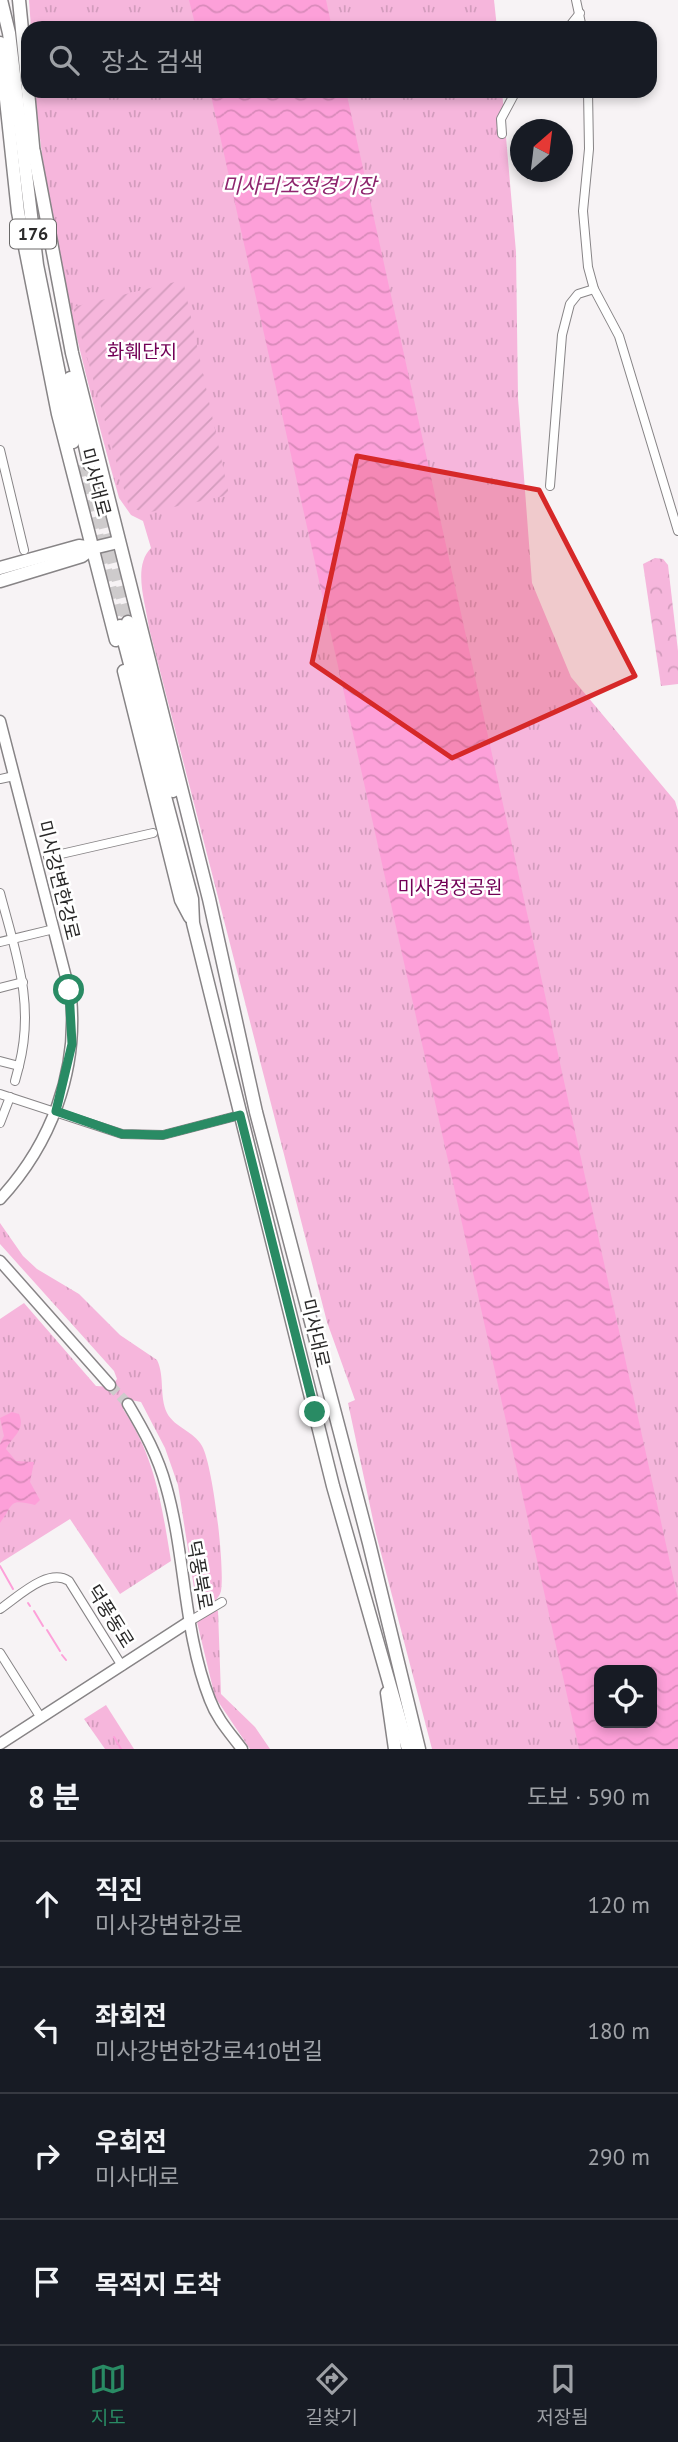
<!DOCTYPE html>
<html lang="ko">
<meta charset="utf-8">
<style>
body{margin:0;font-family:"PT Sans","Noto Sans KR",sans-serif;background:#242831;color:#f1f3f6}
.controls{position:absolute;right:21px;bottom:21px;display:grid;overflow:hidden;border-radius:14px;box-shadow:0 4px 10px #0003}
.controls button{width:63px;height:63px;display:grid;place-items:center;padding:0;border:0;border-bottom:2px solid #363941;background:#171b24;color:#f1f3f6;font:35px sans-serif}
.compass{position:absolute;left:510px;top:119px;width:63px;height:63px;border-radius:50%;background:#171b24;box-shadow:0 4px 10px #0003;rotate:28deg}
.stop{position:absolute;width:21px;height:21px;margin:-16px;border:5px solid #298b64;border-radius:50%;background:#fff}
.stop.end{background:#298b64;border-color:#fff;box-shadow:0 2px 7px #0008}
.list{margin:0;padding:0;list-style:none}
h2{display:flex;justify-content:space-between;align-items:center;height:91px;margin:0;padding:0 28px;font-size:30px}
h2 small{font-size:23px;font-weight:400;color:#9ea1a6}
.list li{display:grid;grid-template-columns:46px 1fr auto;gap:21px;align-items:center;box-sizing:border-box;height:126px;padding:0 28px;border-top:2px solid #363941}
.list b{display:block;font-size:26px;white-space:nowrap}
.list p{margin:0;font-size:23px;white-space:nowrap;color:#9ea1a6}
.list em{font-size:23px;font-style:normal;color:#9ea1a6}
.icon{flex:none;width:38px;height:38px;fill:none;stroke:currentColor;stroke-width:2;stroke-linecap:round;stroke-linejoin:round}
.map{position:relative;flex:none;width:678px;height:1749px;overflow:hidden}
.search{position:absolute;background:#171b24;box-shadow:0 4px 10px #0003;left:21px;right:21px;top:21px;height:77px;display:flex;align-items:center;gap:18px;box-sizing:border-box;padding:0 24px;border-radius:21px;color:#9ea1a6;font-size:26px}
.sheet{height:595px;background:#171b24}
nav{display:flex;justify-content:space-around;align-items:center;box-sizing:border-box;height:98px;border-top:2px solid #363941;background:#171b24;font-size:19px;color:#9ea1a6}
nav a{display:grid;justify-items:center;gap:4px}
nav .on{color:#298b64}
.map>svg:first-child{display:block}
.forest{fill:url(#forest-crowns)}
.park{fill:url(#park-tufts);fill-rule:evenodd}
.garden{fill:url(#garden-furrows)}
.water{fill:url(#water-waves);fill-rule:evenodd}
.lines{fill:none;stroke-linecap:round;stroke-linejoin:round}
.stream{stroke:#fda0d9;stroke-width:2}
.secondary-tunnel{stroke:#cecbcc;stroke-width:10;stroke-dasharray:10 5;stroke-linecap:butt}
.primary-tunnel{stroke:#cecbcc;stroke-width:12;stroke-dasharray:12 6;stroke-linecap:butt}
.street-casing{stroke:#878486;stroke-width:10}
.secondary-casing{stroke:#878486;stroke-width:13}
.primary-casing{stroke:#878486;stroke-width:15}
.street{stroke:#fff;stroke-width:8}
.secondary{stroke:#fff;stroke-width:10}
.primary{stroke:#fff;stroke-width:12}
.route{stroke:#298b64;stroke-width:9}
.marked{fill:#d62828;fill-opacity:0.2;stroke:#d62828;stroke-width:5;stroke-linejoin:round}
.labels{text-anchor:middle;stroke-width:5;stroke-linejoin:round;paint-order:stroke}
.shield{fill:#fff;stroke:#6a6969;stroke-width:2}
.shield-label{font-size:18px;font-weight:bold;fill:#2a2929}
.park-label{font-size:19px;fill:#720056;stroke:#fff}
.street-label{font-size:19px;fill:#2a2929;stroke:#fff}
.water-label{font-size:21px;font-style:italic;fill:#8e256e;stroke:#fff}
</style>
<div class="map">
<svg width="678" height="1749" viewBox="0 0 678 1749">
<defs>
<pattern id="forest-crowns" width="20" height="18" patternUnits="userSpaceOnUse" patternTransform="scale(1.75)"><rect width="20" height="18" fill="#f6b6dc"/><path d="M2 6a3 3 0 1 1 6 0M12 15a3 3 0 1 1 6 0" fill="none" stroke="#d39cbd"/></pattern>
<pattern id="park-tufts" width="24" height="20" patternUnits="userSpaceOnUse" patternTransform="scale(1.75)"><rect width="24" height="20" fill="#f6b6dc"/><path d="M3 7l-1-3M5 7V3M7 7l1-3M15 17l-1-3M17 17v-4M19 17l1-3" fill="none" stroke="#d39cbd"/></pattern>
<pattern id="garden-furrows" width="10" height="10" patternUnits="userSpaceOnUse" patternTransform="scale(1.75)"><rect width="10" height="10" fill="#f6b6dc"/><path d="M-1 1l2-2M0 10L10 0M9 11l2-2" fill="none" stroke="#d39cbd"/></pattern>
<pattern id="water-waves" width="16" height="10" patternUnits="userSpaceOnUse" patternTransform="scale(1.75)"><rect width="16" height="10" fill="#fda0d9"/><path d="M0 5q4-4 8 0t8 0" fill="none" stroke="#d98aba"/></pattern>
</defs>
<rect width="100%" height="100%" fill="#f7f3f5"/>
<!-- forest -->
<path class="forest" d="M655 558 663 559 668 565 678 651V684L661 686 643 564Z"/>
<!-- park -->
<g class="park">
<path d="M29 0H494L497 28H31Z"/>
<path d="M35 91H502L516 252 518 398 532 583 571 677 675 801 678 811V1749H432L376 1534 348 1403 355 1400 327 1322 149 628C146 604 132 567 151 548L143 521 131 515 119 498C82 365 47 230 35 91ZM599 1670H652V1723H599Z"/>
<path d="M0 1223 23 1256 37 1269 79 1294 120 1335 157 1360C165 1376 159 1396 167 1413 175 1428 194 1431 202 1446 213 1465 225 1568 221 1591 219 1599 213 1600 213 1609L218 1611 221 1694 255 1727 270 1749H250L215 1697 197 1622 202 1610 196 1601 178 1485 165 1448 141 1402 131 1400 123 1409C155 1456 162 1506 171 1561L120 1594 70 1519 0 1563V1319L24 1303 96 1386 111 1387 117 1379 114 1371 0 1244Z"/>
<path d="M106 1705 134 1749H105L84 1719Z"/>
</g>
<!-- garden -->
<path class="garden" d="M183 280 229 495 146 513 129 507 73 307Z"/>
<!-- water -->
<g class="water">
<path d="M189 0H326L332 28H196Z"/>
<path d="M210 91H346L678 1599V1749H579ZM652 1670V1723H599V1670Z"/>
<path d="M12 1412 19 1414C26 1430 12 1437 6 1449L16 1461 34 1462 30 1482 40 1500 35 1505C8 1498 14 1504 0 1523V1444L4 1436 0 1418Z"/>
</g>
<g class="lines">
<!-- stream -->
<g class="stream">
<path d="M0 1566 13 1589"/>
<path d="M28 1603 30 1606"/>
<path d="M34 1611 43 1626"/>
<path d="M47 1630 60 1651"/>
<path d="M62 1655 66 1660"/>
<path d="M114 1737 121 1749"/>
</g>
<!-- secondary-tunnel -->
<path class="secondary-tunnel" d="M110 1385 128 1404"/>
<!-- primary-tunnel -->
<g class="primary-tunnel">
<path d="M89 464 128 622"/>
<path d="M80 465 120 626"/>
</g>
<!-- street casing -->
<g class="street-casing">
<g id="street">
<path d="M576 0 582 28"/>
<path d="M568 28 580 13"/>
<path d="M588 91 589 149 583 211 588 267 594 289 619 336 678 531"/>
<path d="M502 134 501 119 516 91"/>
<path d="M0 450 24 550"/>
<path d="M550 486 562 335 570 304 578 294 594 289"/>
<path d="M0 779 14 776"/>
<path d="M48 857 153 833"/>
<path d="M0 893C16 954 35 1003 19 1066L0 1061"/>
<path d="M0 942 54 929"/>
<path d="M0 988 23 982"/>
<path d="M15 1081 19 1066"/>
<path d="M0 1094 122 1134 163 1135 240 1115"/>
<path d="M0 1123 10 1097"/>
<path d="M0 1609C18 1597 48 1567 69 1581L122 1666"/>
<path d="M190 1621 222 1602"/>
<path d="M0 1653 41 1718"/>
</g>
</g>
<!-- secondary casing -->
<g class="secondary-casing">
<g id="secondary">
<path d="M0 721 71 997C78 1072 51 1144 0 1199"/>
<path d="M0 1261 110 1385"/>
<path d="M128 1404C144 1431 158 1456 166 1486 186 1556 183 1632 210 1700 217 1719 230 1733 242 1749"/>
<path d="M0 1744 190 1621"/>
</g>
</g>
<!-- primary casing -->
<g class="primary-casing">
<g id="primary">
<path d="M1 0 9 33 37 265 73 442"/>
<path d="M19 0 28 90"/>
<path d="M0 43 18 212 58 414 116 640"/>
<path d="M28 91 34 157"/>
<path d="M34 152 72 353 209 899 256 1112 369 1543 419 1749"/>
<path d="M70 378 89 464"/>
<path d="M0 568 79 546 93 548 118 542"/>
<path d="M0 581 82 556 93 548"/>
<path d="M128 622 173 791"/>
<path d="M120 626 192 899 193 923 333 1486 408 1749"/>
<path d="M124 671 181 900 190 917"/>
<path d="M387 1693 395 1749"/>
</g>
</g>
<!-- street -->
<use href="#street" class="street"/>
<!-- secondary -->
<use href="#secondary" class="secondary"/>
<!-- primary -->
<use href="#primary" class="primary"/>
</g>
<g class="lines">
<!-- route -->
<path class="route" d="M69 990 72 1044 56 1111 122 1134 163 1135 240 1115 315 1412"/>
</g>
<!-- marked area -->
<path class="marked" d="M357 456 539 490 635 676 452 758 312 663Z"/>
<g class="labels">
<!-- shield labels -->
<rect class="shield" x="10" y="219.5" width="46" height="29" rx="5"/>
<g class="shield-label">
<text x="33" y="240">176</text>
</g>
<!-- park labels -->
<g class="park-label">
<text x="142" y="358">화훼단지</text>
<text x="450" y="894">미사경정공원</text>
</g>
<!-- street labels -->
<g class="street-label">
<text transform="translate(96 482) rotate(75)" y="7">미사대로</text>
<text transform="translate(59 880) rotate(76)" y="7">미사강변한강로</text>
<text transform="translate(316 1333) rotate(77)" y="7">미사대로</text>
<text transform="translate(200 1575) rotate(80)" y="7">덕풍북로</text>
<text transform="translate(111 1616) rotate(58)" y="7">덕풍동로</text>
</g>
<!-- water labels -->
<g class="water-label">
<text x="299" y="193">미사리조정경기장</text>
</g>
</g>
</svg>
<div class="controls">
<button><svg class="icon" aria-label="locate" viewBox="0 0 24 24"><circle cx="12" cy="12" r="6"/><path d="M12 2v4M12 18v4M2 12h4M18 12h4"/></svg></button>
</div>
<svg class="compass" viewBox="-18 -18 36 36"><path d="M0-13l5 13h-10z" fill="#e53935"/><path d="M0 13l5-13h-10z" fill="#9ea1a6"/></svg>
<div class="stop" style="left:69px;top:990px"></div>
<div class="stop end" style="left:315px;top:1412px"></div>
<div class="search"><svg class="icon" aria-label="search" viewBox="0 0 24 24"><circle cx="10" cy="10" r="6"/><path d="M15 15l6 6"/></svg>장소 검색</div>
</div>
<section class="sheet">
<h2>8 분<small>도보 · 590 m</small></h2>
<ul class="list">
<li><svg class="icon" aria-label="ahead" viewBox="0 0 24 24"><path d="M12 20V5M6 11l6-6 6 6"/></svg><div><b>직진</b><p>미사강변한강로</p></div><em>120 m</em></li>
<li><svg class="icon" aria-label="left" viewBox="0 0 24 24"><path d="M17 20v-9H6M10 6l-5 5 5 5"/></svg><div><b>좌회전</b><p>미사강변한강로410번길</p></div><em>180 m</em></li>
<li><svg class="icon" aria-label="right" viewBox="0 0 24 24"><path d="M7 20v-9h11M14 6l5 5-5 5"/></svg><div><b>우회전</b><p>미사대로</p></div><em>290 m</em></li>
<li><svg class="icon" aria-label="arrive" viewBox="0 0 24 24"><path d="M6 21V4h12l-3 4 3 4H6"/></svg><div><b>목적지 도착</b></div></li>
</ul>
</section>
<nav>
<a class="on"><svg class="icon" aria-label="map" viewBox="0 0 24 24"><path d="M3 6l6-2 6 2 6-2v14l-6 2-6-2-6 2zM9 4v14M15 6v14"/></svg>지도</a>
<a><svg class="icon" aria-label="directions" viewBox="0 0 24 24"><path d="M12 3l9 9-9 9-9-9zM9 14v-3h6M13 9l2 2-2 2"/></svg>길찾기</a>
<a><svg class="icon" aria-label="saved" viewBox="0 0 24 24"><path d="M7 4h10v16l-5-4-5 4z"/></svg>저장됨</a>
</nav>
